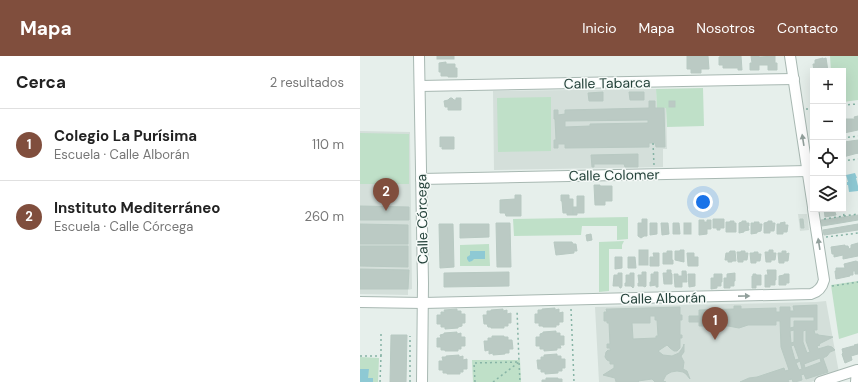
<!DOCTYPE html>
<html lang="es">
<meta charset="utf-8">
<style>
body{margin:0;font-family:"DM Sans",sans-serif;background:#f2f2f2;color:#222}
.controls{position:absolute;right:12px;top:12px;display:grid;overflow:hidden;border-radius:0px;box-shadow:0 4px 16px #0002}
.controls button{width:36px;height:36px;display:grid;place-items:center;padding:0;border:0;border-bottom:1px solid #e0e0e0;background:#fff;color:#222;font:20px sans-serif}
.you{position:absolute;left:343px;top:146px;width:14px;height:14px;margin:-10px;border:3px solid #fff;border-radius:50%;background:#1a73e8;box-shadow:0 0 0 6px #1a73e833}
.badge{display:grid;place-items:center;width:26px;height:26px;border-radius:50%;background:#804e3d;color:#fff;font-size:13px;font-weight:700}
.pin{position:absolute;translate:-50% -33px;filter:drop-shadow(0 1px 2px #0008)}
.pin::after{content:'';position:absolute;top:21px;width:14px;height:12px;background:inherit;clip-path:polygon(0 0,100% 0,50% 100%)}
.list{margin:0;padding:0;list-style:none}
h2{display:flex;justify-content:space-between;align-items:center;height:52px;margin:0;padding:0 16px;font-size:17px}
h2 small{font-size:13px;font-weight:400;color:#767676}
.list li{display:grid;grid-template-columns:26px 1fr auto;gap:12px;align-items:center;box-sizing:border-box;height:72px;padding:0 16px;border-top:1px solid #e0e0e0}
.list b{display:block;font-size:15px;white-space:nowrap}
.list p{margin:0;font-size:13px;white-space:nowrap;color:#767676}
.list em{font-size:13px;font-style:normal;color:#767676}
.icon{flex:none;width:22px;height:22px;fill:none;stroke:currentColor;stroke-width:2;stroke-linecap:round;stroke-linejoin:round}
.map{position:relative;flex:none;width:498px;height:326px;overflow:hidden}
header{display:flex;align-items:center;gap:24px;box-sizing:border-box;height:56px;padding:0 20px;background:#804e3d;color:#fff}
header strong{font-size:19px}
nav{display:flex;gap:22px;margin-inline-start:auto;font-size:14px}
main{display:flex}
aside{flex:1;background:#fff}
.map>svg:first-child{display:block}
.built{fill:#d4dfda}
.green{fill:#bfe0c8}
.water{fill:#8ec9d4}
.building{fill:#bbcac4;stroke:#b8c9c2;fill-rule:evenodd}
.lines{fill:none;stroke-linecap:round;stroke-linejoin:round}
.minor-casing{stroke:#a8b8b2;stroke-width:12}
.path{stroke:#86b3a5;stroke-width:1.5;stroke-dasharray:2 3;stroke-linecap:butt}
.minor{stroke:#fff;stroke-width:10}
.oneway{fill:#92a09c}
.labels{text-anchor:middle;stroke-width:3;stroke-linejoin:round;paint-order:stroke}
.street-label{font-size:14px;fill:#24423a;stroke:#f7fbf9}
</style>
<header>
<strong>Mapa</strong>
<nav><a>Inicio</a><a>Mapa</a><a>Nosotros</a><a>Contacto</a></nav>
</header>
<main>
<aside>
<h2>Cerca<small>2 resultados</small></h2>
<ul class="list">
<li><span class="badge">1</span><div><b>Colegio La Purísima</b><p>Escuela · Calle Alborán</p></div><em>110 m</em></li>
<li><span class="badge">2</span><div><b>Instituto Mediterráneo</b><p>Escuela · Calle Córcega</p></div><em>260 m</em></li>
</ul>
</aside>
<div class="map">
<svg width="498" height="326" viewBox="0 0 498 326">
<rect width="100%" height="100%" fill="#e6efeb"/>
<!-- built -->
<g class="built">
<path d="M296 33 297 51H306L307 93H303V111L134 114 133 35Z"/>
<path d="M0 75 50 76 52 233 48 234V239L0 238Z"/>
<path d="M438 158H447L449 174 440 175Z"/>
<path d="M466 245 479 317 451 326H239L235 251 456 246Z"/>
</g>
<!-- green -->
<g class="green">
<path d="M470 0H498V44L483 46V15H471Z"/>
<path d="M343 32 344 70 307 71 306 52H297L296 33Z"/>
<path d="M191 41V95L138 96 137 42Z"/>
<path d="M0 77 49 78V128H0Z"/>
<path d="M268 161V183L257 184V170H222L221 179 154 180 153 163Z"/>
<path d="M264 185 262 189V193H249V235L239 236V186Z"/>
<path d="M129 188 130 210H100V189Z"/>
<path d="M498 225V277L479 283 471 229Z"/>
<path d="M0 301 19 302 18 326H0Z"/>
<path d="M112 304H160L161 326H113Z"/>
</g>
<!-- water -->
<g class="water">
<path d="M495 117 497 122H496L498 130V135L489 136 488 129H487V126H488L486 119Z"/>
<path d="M110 195H125V203H114L112 205 109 206 107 203V201L110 199Z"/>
<path d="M0 313H9L8 322H13V326H0Z"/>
</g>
<!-- building -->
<g class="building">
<rect x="77" y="0" width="17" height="3"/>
<path d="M327 0H348L349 13H341V17H331V13H327Z"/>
<path d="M363 0H381L382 14H378V12H363V9H359V1Z"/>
<path d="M391 0H399V1L415 0V7H417V14H408V9H399V14H390V7H392Z"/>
<path d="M463 2V3L466 2 468 15H454L453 8H455V4Z"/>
<path d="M86 6V8H95V12H97V21H88V20H81V16H79V7Z"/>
<path d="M243 36V45H229L228 37Z"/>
<path d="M269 36H284V44H270Z"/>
<path d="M90 42H92L94 44H96V42H101V54H88V51H85L84 45 88 44Z"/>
<path d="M289 45H295V52H304L305 91H296L295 87H289V91L205 92V88H198V92H194V84H196L195 63H194V54H198V59L205 58V54L289 52ZM288 64V67L230 68V70L205 71V65Z"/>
<rect x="309" y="45" width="6" height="6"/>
<path d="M498 60V74L484 77V80H483V65L486 64V63H495L494 61Z"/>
<path d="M80 81H94V93H82V90L80 91Z"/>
<path d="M498 84V98V97L483 101V91H484V86Z"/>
<path d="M278 98V111H265L264 108H234V111H232L231 99Z"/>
<path d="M234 129H240V130H252V145H245V149H235Z"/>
<path d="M155 139H161V160H146L145 157H140V144L155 143Z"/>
<path d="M201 139H209V143H213V159H207V157H203L202 145H201Z"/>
<path d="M217 140H224V157H217V159H213V151H217Z"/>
<path d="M0 150 49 151V164H0Z"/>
<path d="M464 153H474L476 159 465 161Z"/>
<path d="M498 159V164L462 170 461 164Z"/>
<path d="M282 163H287V180H284L281 182 278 180V167H282Z"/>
<path d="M353 163H364V172H360V174H357V172H353Z"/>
<path d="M440 163H443L444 172H441Z"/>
<path d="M339 164H344V166H347V164H351V173H347V178L339 179Z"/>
<path d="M370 165H374V167H376V176H366V166H370Z"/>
<path d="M382 165H386V167H389V170H388L389 174 384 175V176L379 177V167L382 166Z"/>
<path d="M408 165H412V167H415L414 175H410V177H404V167L408 166Z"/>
<path d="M394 166H399V168H402L401 175 397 176V177L391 178V167H395Z"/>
<path d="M425 166V169H428L427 176H423V178H417V168H421L420 167Z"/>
<path d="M136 167H150L151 211H137Z"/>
<path d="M290 167H297V178L290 179Z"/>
<path d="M301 167H308L309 178 302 179Z"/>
<path d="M313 167H319L320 178H313Z"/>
<rect x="324" y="167" width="7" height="11"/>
<path d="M0 168 48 169V188H0Z"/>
<path d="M79 168H93L94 211 80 212Z"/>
<path d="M100 168H129V181L100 182Z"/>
<path d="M498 168V174L464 179 463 174Z"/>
<path d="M231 178 232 184 227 185 226 179Z"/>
<path d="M194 186H212L213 188H216L217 195H214V197L196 199Z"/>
<path d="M498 187V200L483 203V199L474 201V198H472L471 191 485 189V190H488L489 193 491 192V189Z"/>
<path d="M0 190H48V211L0 210Z"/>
<rect x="279" y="194" width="9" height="15"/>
<path d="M320 194H324V206L315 204V195H320Z"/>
<path d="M409 194H413V197H416L415 204H411V206H406L405 196H409Z"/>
<path d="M307 195H312V204H313V208H303V197H307Z"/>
<path d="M370 195H375L376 205H372V206H368V204H365L366 197H369Z"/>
<path d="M381 195H385V197H388L387 204H383V206H378L377 196H381Z"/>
<path d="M422 195H426V198L429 197 428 205H424V207H419L418 197H422Z"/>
<path d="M394 196H398V198H401L400 205H396V207H391L390 197H394Z"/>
<path d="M293 197H299V210H290V201H294Z"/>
<path d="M327 197H334V201H338V210H328Z"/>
<path d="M255 201H262V212L255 213Z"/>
<path d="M268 201H275L276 212H268Z"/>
<path d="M496 205 498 206V218H495V215H493V219H490V220L476 223 475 215H476V212H485L484 208Z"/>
<path d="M0 213 49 214 48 233H0Z"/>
<path d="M307 214H311V217L312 218V228H304L303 217H307Z"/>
<path d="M407 214H416V224H415V229H410V231H405V219H408Z"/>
<path d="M322 215H326L327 226H322V231H315L314 218H318V220H322Z"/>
<path d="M149 216V230L84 231V217Z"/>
<path d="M282 216H286V230L285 231 283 230H278V227H279L278 219H282Z"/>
<path d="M294 216H298V231H296V229L290 230V226H291V218H294Z"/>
<path d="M258 217H262V230L261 232H260L259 230H253L254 219H258Z"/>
<path d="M270 217H274V230L273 232 271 230H265V227H266V219H270Z"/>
<path d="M375 217V225H374V230H370V232H364V222H367V218Z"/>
<path d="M328 218H335V230L329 231Z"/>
<path d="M354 218H362V226H361V230H357V232L351 233V222H354Z"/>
<path d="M393 218H396V219H401V229H396V232H392V220H393Z"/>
<path d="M424 218H429V227H426V229H419V220L424 219Z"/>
<path d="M457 249V274H454L455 278H458V279L473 281 459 288 460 289 457 290 458 293 468 290 472 291 475 294 470 296 467 300 463 302 468 316 446 323 444 318 441 319 442 324 435 326H433L432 323 428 324 429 326H380L389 322 397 321 424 312 425 315 429 314 421 291 420 265H416V269H388L379 272 368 270H339V266H329V260H339V254L374 253V250H381V253L416 252V256H420V251H430V255H434L433 250ZM430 261H454V265H434V271L430 272ZM434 274V286L431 287 430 275ZM446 274V285L450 296 447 297 443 286V275ZM434 289 439 303 435 304 431 290ZM460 302 461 306 445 312 444 308ZM440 305 442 313 439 314 436 307Z"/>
<path d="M320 251V259H322V264H320V279H322V282H320V292L317 295H314L310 292 307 289 298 295 303 299 312 300 319 297 323 291 324 288V296L321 300 324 306 323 313 327 315 330 323 326 318 323 316 317 315 311 316 306 319 303 325 306 326H295L292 323 278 325 279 326H256L255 322 243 319 254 312V308H250V305H249L247 304 245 301 246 296 248 294 250 295V292H247V288H250L249 267H247V265H244V256H247L246 253H249ZM290 260H295V264H297L298 280H296V282L273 283 272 267H290Z"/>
<path d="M195 252V254L199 253V257L203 256V266H199V269H196V271H183V270H179V267H175V258H178V254H182V253Z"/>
<path d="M97 253V255H101V258H105V267H102V270L98 271V272L85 273V271H81V268H77V259H81V256H85L84 254Z"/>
<path d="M143 253V255L147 254V258L151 257V267H148V270H144V272H131V271H128L127 268H124L123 259H127V255H131V254Z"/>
<path d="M196 275V277H200V280H204V289H200L201 292H197V294L184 295V293H180V290H176V281H180V278L183 277V276Z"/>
<path d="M97 276V278L101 277V281H105V290H101V293H98V295H85V294H81V291H77V282H81L80 279 84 278V277Z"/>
<path d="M31 279H47L46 326H30Z"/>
<path d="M132 280H144V281H148V284H152L153 293H149V297H145V298L133 299V297L129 298V294L125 295 124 285H128V282H132Z"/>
<path d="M498 288V298L491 300 492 304 485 307 482 298 483 297 482 293 493 290V291L494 290V289Z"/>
<path d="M197 298V300H201V303H205V312H202V315H198V317L185 318V316H181V313H178L177 304H181V301H184V299Z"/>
<path d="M99 299V301L103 300V304L107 303V313H103V316H100V318H87V317H83V314H79V305H83L82 301H86V300Z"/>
<path d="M186 322H198V323H202V326H182V324H186Z"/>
</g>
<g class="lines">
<!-- minor casing -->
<g class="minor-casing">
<g id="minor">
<path d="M59 0 63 227 62 326"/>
<path d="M430 0 453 151"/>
<path d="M60 30 434 23"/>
<path d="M61 123 448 115"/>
<path d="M0 246 63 247 451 238C458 236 462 232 464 224L453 153"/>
<path d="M460 326 497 314 496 326"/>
</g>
</g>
<!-- path -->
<g class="path">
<path d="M483 49 498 48"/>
<path d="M446 53H453"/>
<path d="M483 82 498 80"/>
<path d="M293 87 294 109"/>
<path d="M483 105 498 103"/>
<path d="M483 153 484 160"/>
<path d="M464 163 498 158"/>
<path d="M466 181 498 177"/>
<path d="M472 230 498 226"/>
<path d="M211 253 214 326"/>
<path d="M0 300H21L20 326"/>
<path d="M21 300V276"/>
<path d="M50 326V280"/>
<path d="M115 326 114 307 159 306 160 326"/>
<path d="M133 326 159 306 157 254"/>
</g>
<!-- minor -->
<use href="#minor" class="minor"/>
</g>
<!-- one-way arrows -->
<defs><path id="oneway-solid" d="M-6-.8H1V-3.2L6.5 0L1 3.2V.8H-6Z"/></defs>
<g class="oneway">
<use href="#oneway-solid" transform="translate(443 84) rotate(-99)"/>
<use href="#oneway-solid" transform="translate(459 188) rotate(-99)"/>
<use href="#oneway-solid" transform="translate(384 240) rotate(-1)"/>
</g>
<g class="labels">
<!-- street labels -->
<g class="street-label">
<text transform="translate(247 27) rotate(-1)" y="5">Calle Tabarca</text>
<text transform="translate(254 119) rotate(-1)" y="5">Calle Colomer</text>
<text transform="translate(62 163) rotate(-91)" y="5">Calle Córcega</text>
<text transform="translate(303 242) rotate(-1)" y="5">Calle Alborán</text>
</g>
</g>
</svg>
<div class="controls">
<button>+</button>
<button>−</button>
<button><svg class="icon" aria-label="locate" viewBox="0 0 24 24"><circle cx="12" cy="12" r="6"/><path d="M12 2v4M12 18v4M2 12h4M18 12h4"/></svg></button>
<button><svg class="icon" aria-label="layers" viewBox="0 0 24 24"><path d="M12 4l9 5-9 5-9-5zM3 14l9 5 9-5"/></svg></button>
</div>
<div class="you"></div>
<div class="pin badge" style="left:355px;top:284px">1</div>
<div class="pin badge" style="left:26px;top:155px">2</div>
</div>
</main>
